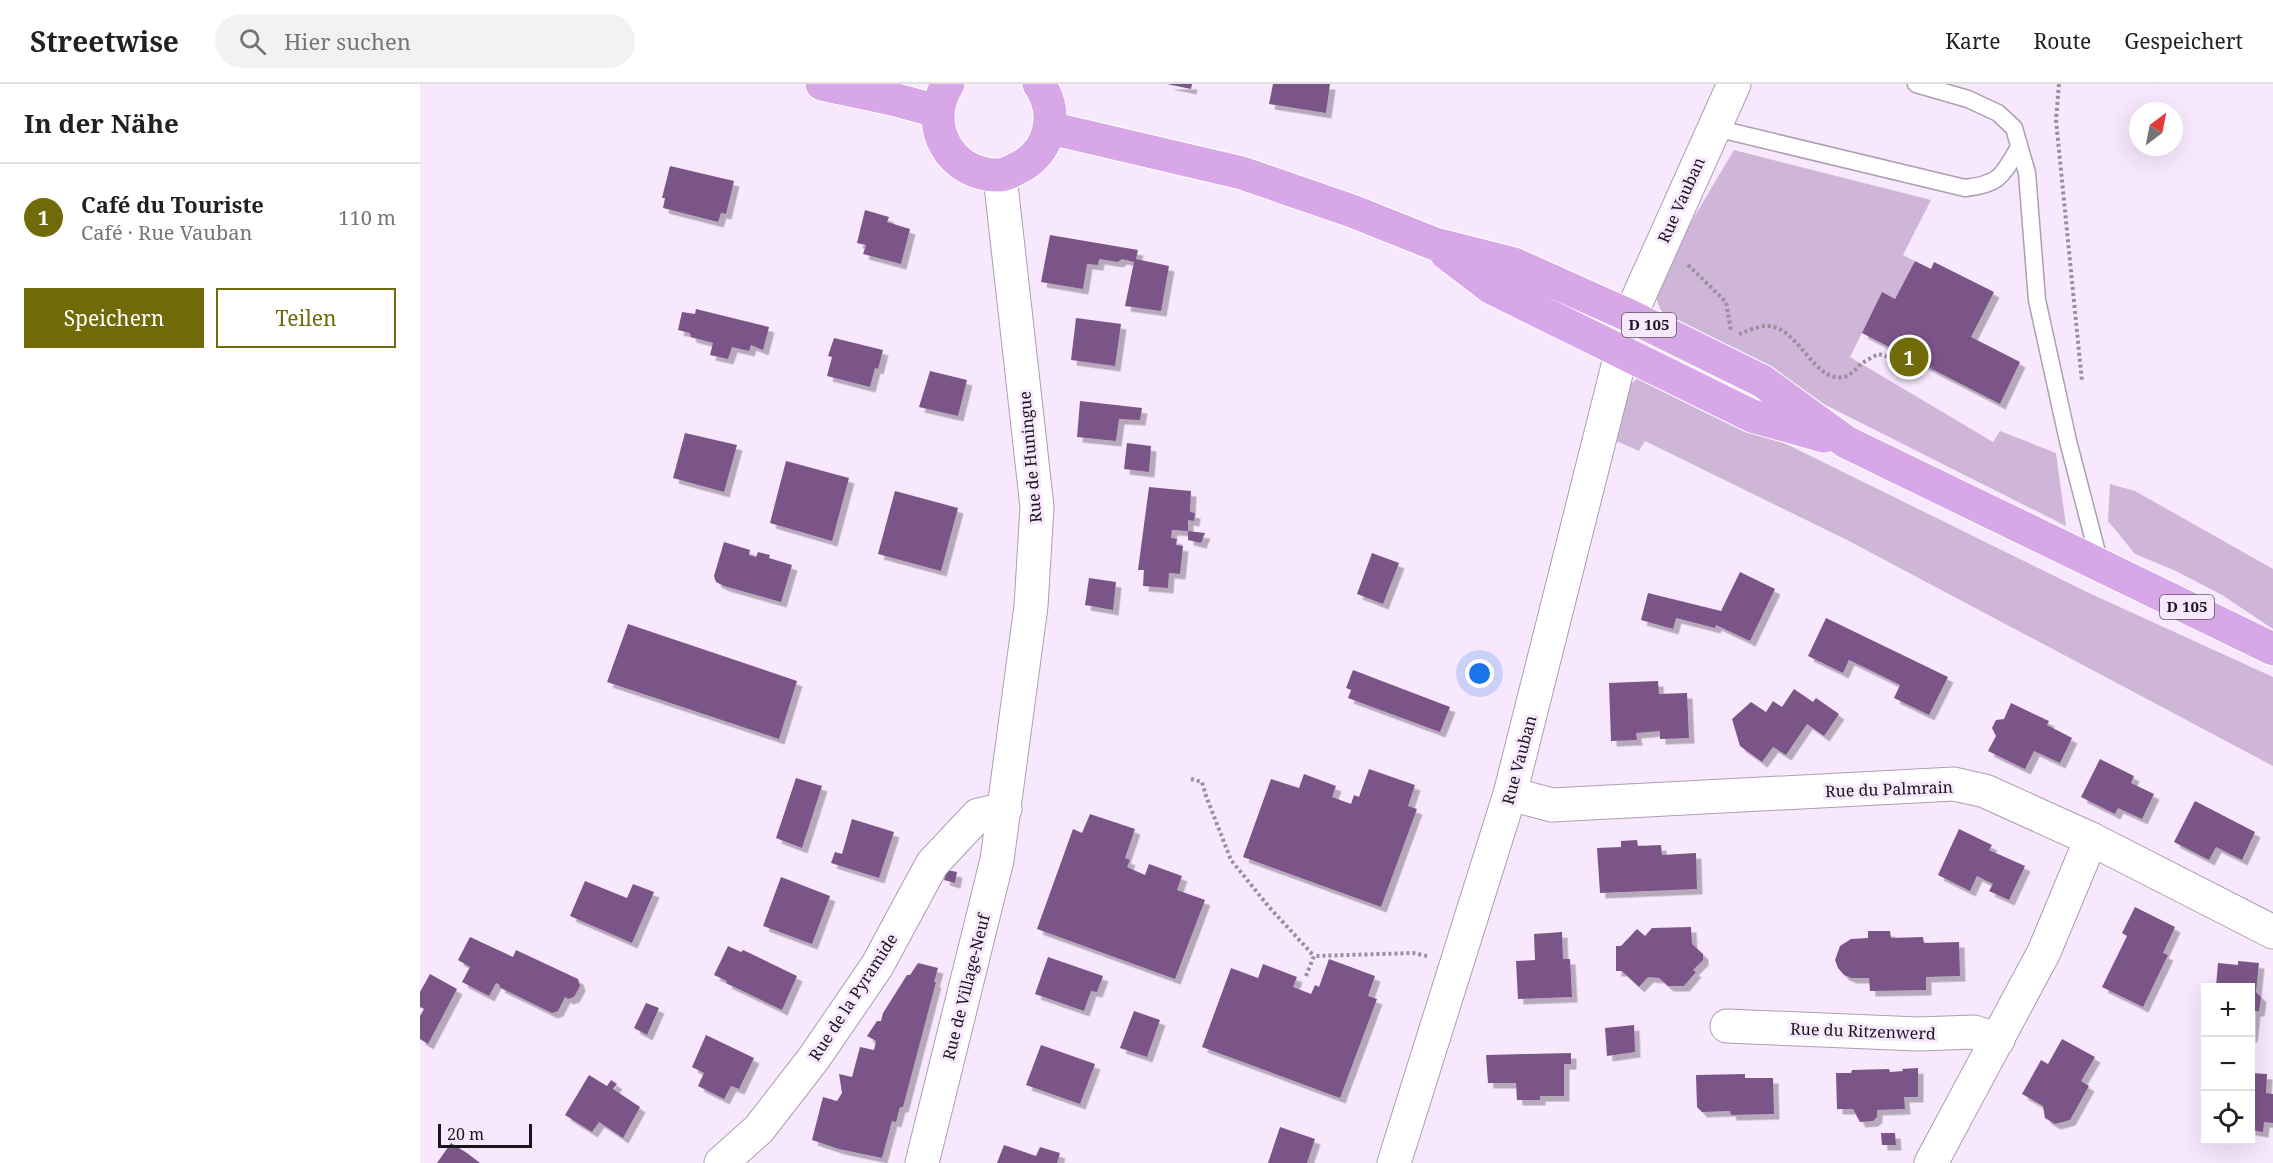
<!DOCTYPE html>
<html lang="de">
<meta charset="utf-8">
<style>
body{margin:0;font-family:"Noto Serif",serif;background:#f2f2f2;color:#202124}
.controls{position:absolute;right:18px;bottom:18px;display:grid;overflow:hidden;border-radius:0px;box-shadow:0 6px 24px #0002}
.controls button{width:54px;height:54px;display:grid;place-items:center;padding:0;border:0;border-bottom:2px solid #e0e0e0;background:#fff;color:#202124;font:30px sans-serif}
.compass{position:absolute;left:1709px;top:18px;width:54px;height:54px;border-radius:50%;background:#fff;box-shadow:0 6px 24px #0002;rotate:32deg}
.scale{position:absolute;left:18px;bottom:15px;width:94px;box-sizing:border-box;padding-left:6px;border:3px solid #1a151c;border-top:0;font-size:16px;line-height:21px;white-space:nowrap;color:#1a151c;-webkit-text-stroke:4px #f8e8fe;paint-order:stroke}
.you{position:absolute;left:1060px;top:590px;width:21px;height:21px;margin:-15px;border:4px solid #fff;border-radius:50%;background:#1a73e8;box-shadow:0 0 0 9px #1a73e833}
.badge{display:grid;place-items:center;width:39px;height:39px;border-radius:50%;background:#706b08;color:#fff;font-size:20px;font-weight:700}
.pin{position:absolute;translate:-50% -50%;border:3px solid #fff;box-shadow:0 2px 6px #0006}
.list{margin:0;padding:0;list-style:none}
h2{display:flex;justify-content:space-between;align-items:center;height:78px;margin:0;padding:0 24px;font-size:26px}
h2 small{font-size:20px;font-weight:400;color:#757577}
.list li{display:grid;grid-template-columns:39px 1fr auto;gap:18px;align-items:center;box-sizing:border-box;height:108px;padding:0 24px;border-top:2px solid #e0e0e0}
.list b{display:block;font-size:22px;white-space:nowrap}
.list p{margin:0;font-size:20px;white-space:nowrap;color:#757577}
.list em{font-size:20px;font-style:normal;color:#757577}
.actions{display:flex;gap:12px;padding:18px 24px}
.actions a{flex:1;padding:14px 0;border:2px solid #706b08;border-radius:0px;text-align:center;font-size:21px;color:#706b08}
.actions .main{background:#706b08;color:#fff}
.icon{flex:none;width:33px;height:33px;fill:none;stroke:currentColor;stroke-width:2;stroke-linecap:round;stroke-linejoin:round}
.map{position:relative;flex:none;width:1853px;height:1079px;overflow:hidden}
header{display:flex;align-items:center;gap:36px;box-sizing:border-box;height:84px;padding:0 30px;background:#fff;border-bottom:2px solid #e0e0e0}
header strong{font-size:28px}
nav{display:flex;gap:33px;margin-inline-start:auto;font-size:21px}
.search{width:420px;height:54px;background:#f2f2f2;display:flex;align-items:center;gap:15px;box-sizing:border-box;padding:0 21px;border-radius:33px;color:#757577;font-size:22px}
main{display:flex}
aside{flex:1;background:#fff}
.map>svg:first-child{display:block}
.green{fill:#cfb6d9}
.building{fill:#7b5588;filter:url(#shadow)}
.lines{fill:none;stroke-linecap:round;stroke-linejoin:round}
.service-casing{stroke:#ad9eb2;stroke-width:19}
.minor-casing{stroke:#ad9eb2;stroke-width:35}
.tertiary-casing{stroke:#ad9eb2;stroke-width:35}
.primary-casing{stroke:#fff;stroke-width:35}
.path{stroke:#9a8e9e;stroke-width:4;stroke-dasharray:3 3;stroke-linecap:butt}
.service{stroke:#fff;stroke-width:16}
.minor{stroke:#fff;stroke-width:33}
.tertiary{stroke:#fff;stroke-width:33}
.primary{stroke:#d7a7e8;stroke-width:33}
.labels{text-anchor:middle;stroke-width:6;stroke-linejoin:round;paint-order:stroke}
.shield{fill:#f8e8fe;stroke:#5d5460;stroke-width:1.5}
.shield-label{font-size:15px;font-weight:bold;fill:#1a151c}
.street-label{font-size:16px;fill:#1a151c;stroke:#f8e8fe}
</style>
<header>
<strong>Streetwise</strong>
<div class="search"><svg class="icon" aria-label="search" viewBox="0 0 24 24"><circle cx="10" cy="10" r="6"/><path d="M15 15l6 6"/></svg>Hier suchen</div>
<nav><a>Karte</a><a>Route</a><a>Gespeichert</a></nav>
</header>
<main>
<aside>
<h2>In der Nähe<small></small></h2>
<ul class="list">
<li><span class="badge">1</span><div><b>Café du Touriste</b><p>Café · Rue Vauban</p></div><em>110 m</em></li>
</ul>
<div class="actions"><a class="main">Speichern</a><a>Teilen</a></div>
</aside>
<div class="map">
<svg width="1853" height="1079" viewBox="0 0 1853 1079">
<defs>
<filter id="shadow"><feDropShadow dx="5.5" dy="5.5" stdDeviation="0" flood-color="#0004"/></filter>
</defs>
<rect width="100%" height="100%" fill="#f8e8fe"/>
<!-- green -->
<g class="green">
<path d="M1314 66 1511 116 1483 171 1495 177 1475 215 1462 209 1430 273 1573 358 1580 347 1636 369 1646 442 1261 248C1239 226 1229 218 1242 187Z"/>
<path d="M1224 290 1669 509 1853 593V682L1429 457 1225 357 1219 367 1194 356 1206 303Z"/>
<path d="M1690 400 1715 407 1853 485V545L1802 511 1756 487 1715 470 1688 437Z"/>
</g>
<!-- building -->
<g class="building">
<path d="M747 0H772L771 5Z"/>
<path d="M853 0H910L906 29 849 20Z"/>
<path d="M250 82 314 97 306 130 301 129 298 138 243 124 245 114H242Z"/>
<path d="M445 126 469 133 467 138 490 145 481 180 443 170 446 161 437 159Z"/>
<path d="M630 151 718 166 716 175 749 182 741 227 705 222 714 178 702 175 698 178 679 175 678 181 667 180 663 205 621 198Z"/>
<path d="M1495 177 1511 185 1514 178 1574 208 1551 253 1600 278 1580 320 1442 249 1462 208 1475 215Z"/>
<path d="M276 225 349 243 343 266 331 261 329 267 312 263 308 275 290 271 293 259 271 253 270 249 258 246 262 228 275 230Z"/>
<path d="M656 234 701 240 695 282 651 276Z"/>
<path d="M414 254 463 266 458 285 455 284 450 303 407 292 412 273 408 272Z"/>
<path d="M510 287 547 296 538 332 499 323Z"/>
<path d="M660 317 722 324 720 336 699 335 696 357 657 353Z"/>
<path d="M265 349 317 361 304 408 253 394Z"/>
<path d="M707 359 731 362 729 388 704 385Z"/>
<path d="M366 377 429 394 412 457 350 439Z"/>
<path d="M729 403 771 407 770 428 775 429 774 437 768 436V447L752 446 751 454 757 455 756 461 763 462 760 490 749 489 748 504 723 502 724 486H718Z"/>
<path d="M475 407 538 424 521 487 458 470Z"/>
<path d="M768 447 785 449 781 459 768 456Z"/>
<path d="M304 458 330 466 329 471 336 473 338 468 350 471 349 474 372 481 361 518 304 502 296 498 294 492Z"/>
<path d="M952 469 979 479 963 520 937 510Z"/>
<path d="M1320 488 1355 505 1330 557 1296 541 1295 544 1256 534 1253 545 1221 536 1228 509 1301 527Z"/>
<path d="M669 494 696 498 693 526 665 521Z"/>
<path d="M1406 534 1528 593 1509 631 1474 614 1480 601 1454 588 1429 576 1423 589 1388 572Z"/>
<path d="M208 540 377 597 359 655 187 598Z"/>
<path d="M933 586 1030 623 1020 648 928 614 931 606 926 604Z"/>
<path d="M1238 597 1239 610 1267 609 1269 654 1240 655V647L1216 649 1217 656 1191 657 1189 599Z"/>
<path d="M1374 605 1393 618 1396 614 1419 630 1404 652 1387 640 1366 671 1353 663 1342 678 1320 662 1312 635 1331 618 1346 628 1353 617 1362 623Z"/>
<path d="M1591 619 1629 637 1627 641 1652 654 1640 679 1614 667 1605 685 1568 667 1576 652 1572 644 1576 636 1584 635Z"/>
<path d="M1680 675 1714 692 1711 699 1734 710 1722 735 1698 724 1695 730 1661 713Z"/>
<path d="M949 685 995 701 988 722 997 725 961 823 823 773 851 695 879 704 884 690 916 702 912 713 931 720 934 711 939 713Z"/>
<path d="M376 694 402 702 382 764 356 754Z"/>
<path d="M1775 717 1835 748 1822 776 1796 763 1789 776 1754 758Z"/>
<path d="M670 730 715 745 705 774 710 776 707 783 725 791 729 780 762 792 757 806 785 816 755 895 617 845 653 745 662 749Z"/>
<path d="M432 735 474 748 459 794 411 779 415 768 422 770Z"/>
<path d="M1539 745 1572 761 1569 766 1605 782 1589 816 1569 807 1573 800 1557 792 1550 807 1518 791Z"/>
<path d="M1217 756 1218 762 1241 761 1242 771 1276 769 1277 805 1180 809 1177 764 1201 763V757Z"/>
<path d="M527 786 537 788 535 799 524 796Z"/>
<path d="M361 793 410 812 392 860 343 842Z"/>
<path d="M165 797 207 814 213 800 234 808 212 859 150 832Z"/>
<path d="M1715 823 1755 843 1743 869 1748 871 1723 923 1682 903 1707 852 1702 849Z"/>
<path d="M1271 843 1272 860 1283 870V876L1273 886 1276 888 1264 902H1248L1239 894 1228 893 1219 903 1202 887H1196V862H1201L1217 845 1225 852 1232 844Z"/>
<path d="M1448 847H1470L1471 854 1503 853 1504 859 1539 858 1540 892 1506 893V906L1450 907 1449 894H1431L1424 891 1418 884 1415 876 1420 862 1431 855 1448 854Z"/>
<path d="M1142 848 1143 875H1150L1152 913 1098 915 1096 877 1115 876 1114 850Z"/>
<path d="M50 853 93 873 96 866 158 895 160 902 154 913 148 915 145 913 138 927 132 929 79 903 80 901 76 899 69 912 42 898 50 883 38 876Z"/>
<path d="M308 862 321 868 323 866 377 892 362 926 306 899 307 897 294 891Z"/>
<path d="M628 873 683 892 677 908 671 907 664 927 615 910Z"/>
<path d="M909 875 955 892 948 912 957 915 920 1014 782 963 811 884 838 894 843 880 877 893 873 903 891 910 895 901 899 903Z"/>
<path d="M1818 877 1839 879 1836 908 1841 913 1839 927H1835L1832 953H1830V904L1796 903 1798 879 1818 881Z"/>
<path d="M498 879 518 884 514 898H516L483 1023H480L476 1038 472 1037 462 1074 419 1065 392 1056 403 1013 417 1017 422 1009 419 990 432 993 440 963 454 966 456 957 447 952 457 937H461L463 929 487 891H490Z"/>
<path d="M10 890 37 905 8 960 0 955V932L4 925 0 923V908Z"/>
<path d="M226 919 239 924 227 951 214 944Z"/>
<path d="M714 927 740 936 727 973 700 964Z"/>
<path d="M1214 941 1215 968 1187 972 1185 944Z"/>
<path d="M286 951 334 974 319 1005 311 1002 304 1015 278 1002 284 989 272 983Z"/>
<path d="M1642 955 1675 973 1661 997 1669 1002 1650 1036 1635 1040 1625 1034 1623 1022 1602 1010 1621 976 1628 980Z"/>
<path d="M621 961 675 980 660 1020 606 1001Z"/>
<path d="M1151 969V980H1144V1012H1120V1016H1097L1096 999H1068L1066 971Z"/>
<path d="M1498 984V1013H1484L1485 1025 1457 1026V1033L1453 1037 1440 1038 1433 1025H1417L1416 989H1431L1432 986 1469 985 1470 988 1483 987 1482 985Z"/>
<path d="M1830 989 1847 990 1846 1009 1853 1010V1039L1844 1038 1843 1048 1830 1046Z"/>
<path d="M1325 990V994H1353L1354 1030 1311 1031 1310 1027 1282 1028 1277 1023 1276 991Z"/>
<path d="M169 991 187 1002 191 996 197 1000 193 1005 220 1023 203 1054 179 1038 172 1048 145 1031Z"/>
<path d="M860 1043 895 1055 887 1079H848Z"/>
<path d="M1461 1049H1475L1476 1061H1462Z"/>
<path d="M31 1059 47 1069 60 1079H17Z"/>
<path d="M584 1061 616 1072 620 1063 640 1069 637 1079H577Z"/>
</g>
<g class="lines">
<!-- service casing -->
<g class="service-casing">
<g id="service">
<path d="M1496 0 1548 15 1578 29 1594 44 1607 89 1617 216 1648 357 1680 480"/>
<path d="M1295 44 1545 104C1580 100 1582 92 1599 63"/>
</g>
</g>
<!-- minor casing -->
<g class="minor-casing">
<g id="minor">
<path d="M1210 232 1314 0"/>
<path d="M1090 710 1132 721 1534 700 1565 707 1671 755 1853 848"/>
<path d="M1307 942 1498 950 1554 948 1578 956"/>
<path d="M301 1079 339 1045 394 974 457 882 512 780 558 731 585 725"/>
<path d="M974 1079 1090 710 1202 266"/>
<path d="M1511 1079 1624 868 1671 755"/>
</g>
</g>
<!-- tertiary casing -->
<g class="tertiary-casing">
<path id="tertiary" d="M502 1079 577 776 611 522 617 423 580 92"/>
</g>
<!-- primary casing -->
<g class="primary-casing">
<g id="primary">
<path d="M402 0 473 15 517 27"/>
<path d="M528 0C502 41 530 92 579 91 586 91 594 86 600 83 631 66 639 29 619 0"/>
<path d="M630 44 822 89 932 127 1015 160 1094 180 1210 232 1342 297 1426 358 1853 565"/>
<path d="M1026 169 1072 204 1332 332 1404 352"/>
</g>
</g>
<!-- path -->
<g class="path">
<path d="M1639 0 1636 36 1662 298"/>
<path d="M1268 181 1306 218 1311 247"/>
<path d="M1319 250C1327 247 1336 243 1345 242 1377 239 1394 300 1424 293 1432 291 1436 284 1442 279 1447 276 1453 273 1458 270L1512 284"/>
<path d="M771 695 782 698 786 712 811 776 849 823 894 872"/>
<path d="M886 892 894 872 993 869 1007 872"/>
</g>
<!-- service -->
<use href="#service" class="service"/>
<!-- minor -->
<use href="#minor" class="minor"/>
<!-- tertiary -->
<use href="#tertiary" class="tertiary"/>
<!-- primary -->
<use href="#primary" class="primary"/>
</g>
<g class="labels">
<!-- shield labels -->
<g class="shield">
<rect x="1202" y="229" width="54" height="24" rx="4.5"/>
<rect x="1740" y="511" width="54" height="24" rx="4.5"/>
</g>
<g class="shield-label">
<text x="1229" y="246">D 105</text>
<text x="1767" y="528">D 105</text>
</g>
<!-- street labels -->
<g class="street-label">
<text transform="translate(1261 116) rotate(-66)" y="6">Rue Vauban</text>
<text transform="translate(610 373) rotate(-95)" y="6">Rue de Huningue</text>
<text transform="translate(1099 676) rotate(-75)" y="6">Rue Vauban</text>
<text transform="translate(1469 705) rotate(-2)" y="6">Rue du Palmrain</text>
<text transform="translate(546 903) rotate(-76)" y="6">Rue de Village-Neuf</text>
<text transform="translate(433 913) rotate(-57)" y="6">Rue de la Pyramide</text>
<text transform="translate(1443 947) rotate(2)" y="6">Rue du Ritzenwerd</text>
</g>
</g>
</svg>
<div class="controls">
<button>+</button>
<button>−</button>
<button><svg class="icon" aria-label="locate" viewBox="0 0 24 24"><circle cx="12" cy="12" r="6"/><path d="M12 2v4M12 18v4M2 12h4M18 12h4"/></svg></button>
</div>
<svg class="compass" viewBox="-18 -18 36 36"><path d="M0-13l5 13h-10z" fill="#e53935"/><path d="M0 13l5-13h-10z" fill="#757577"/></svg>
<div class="scale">20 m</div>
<div class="you"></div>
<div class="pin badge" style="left:1489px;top:273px">1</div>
</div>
</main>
